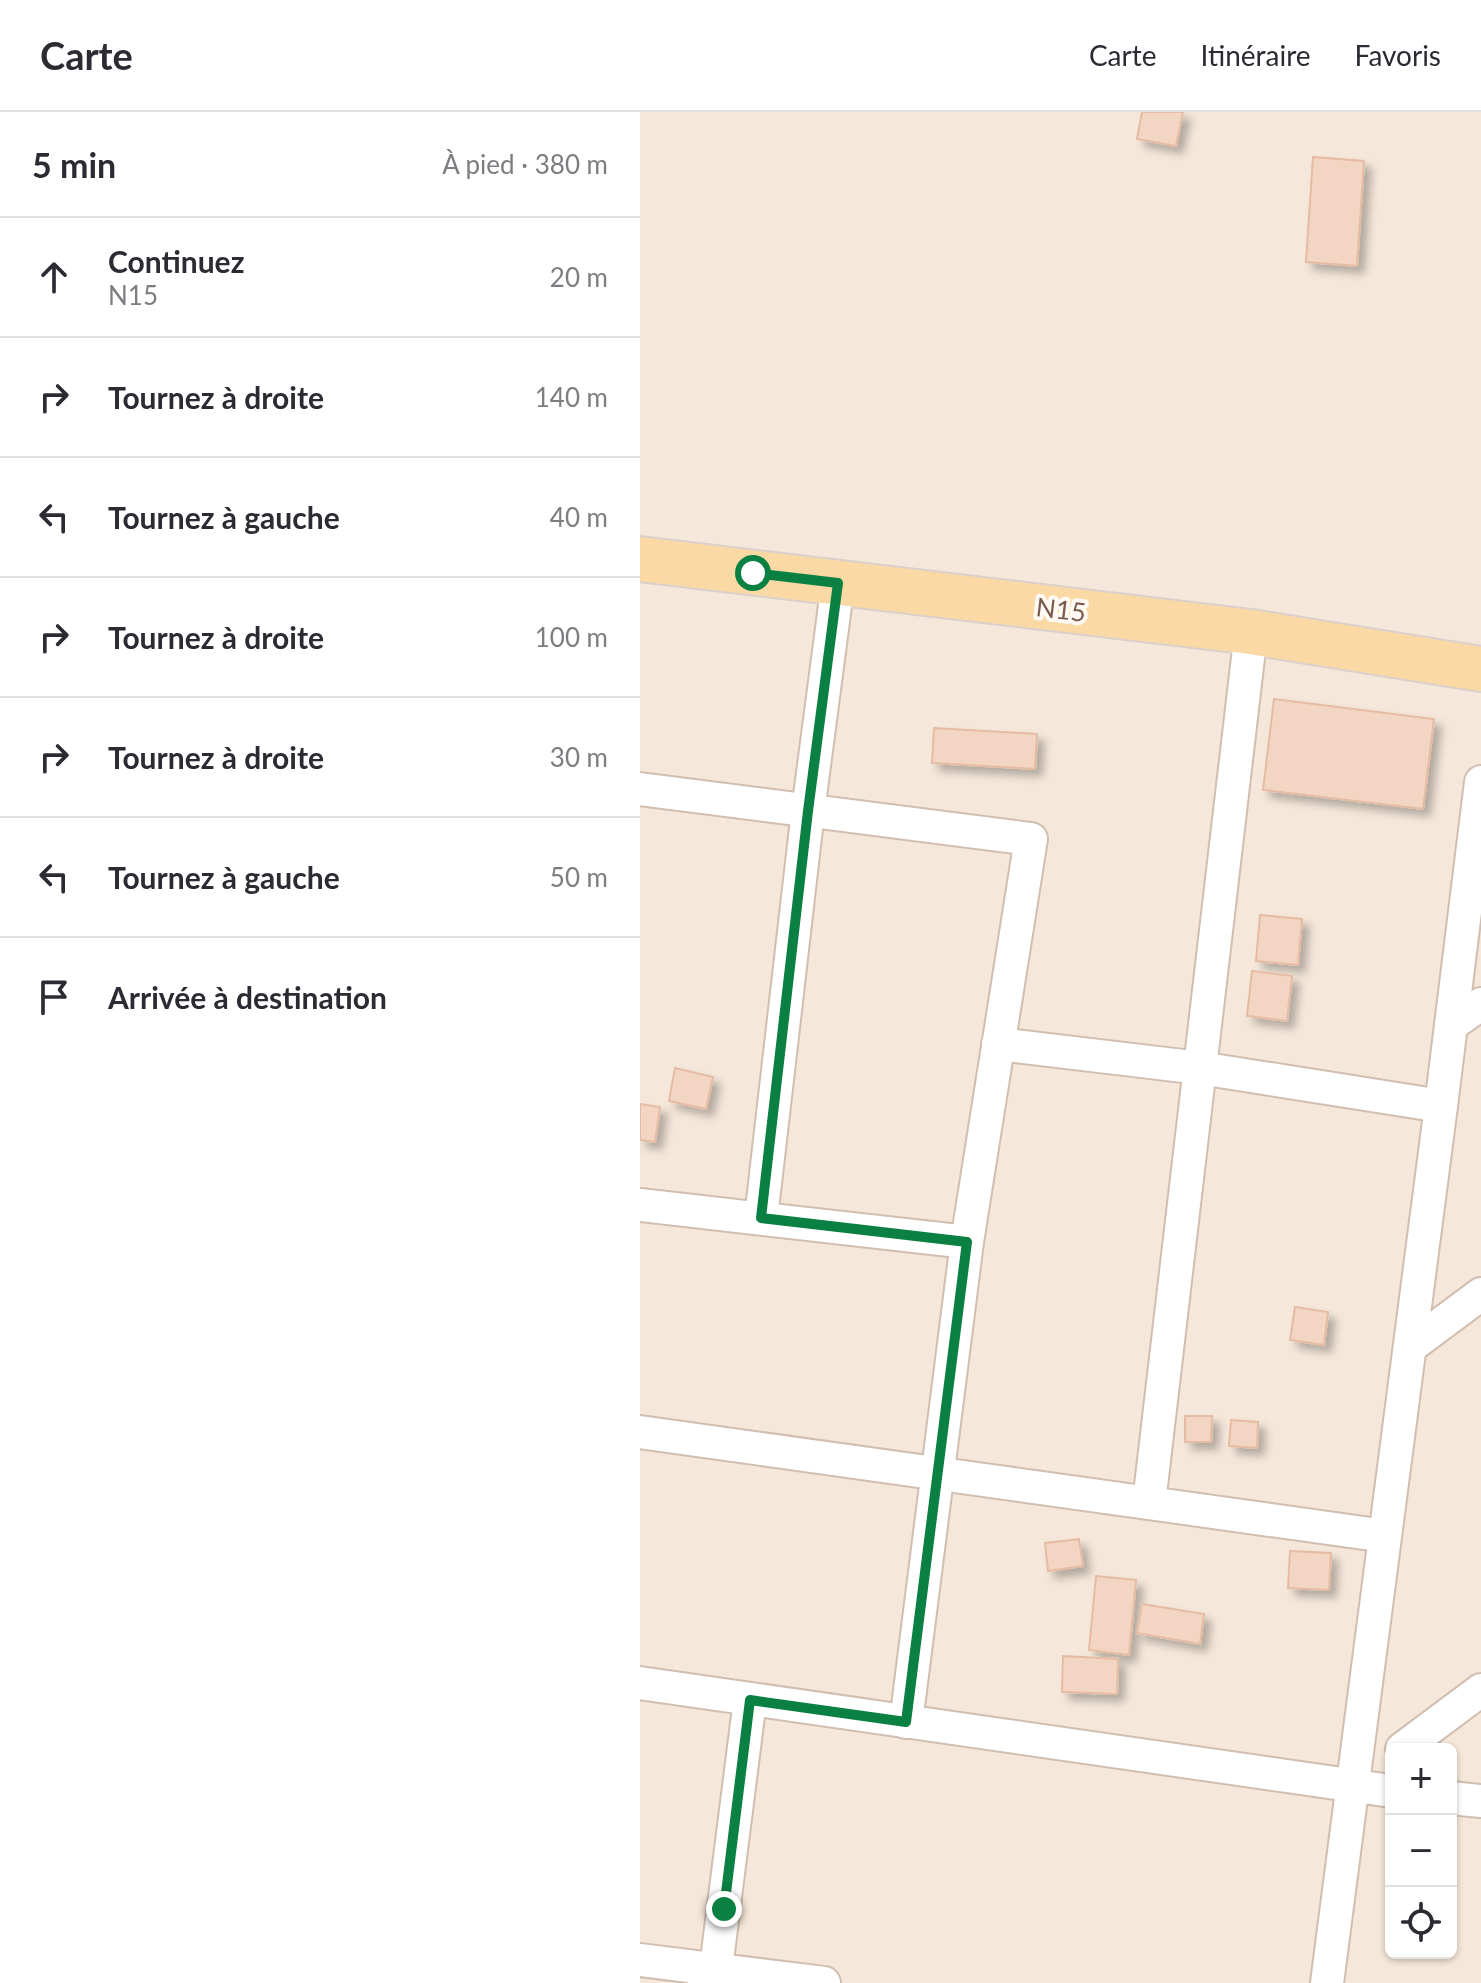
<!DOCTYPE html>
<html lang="fr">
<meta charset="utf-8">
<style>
body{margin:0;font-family:Lato,sans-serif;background:#f2f2f3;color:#2b2b33}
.controls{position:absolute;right:24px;bottom:24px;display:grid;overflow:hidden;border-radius:12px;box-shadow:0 2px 6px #0004}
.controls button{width:72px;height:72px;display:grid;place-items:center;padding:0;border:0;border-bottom:2px solid #e1e1e2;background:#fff;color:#2b2b33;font:40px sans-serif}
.stop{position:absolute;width:24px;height:24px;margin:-18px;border:6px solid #0b8043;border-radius:50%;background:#fff}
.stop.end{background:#0b8043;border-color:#fff;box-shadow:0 2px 8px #0008}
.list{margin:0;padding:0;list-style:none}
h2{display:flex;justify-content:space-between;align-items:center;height:104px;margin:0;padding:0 32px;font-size:34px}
h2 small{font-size:26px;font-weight:400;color:#7c7c81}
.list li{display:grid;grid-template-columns:52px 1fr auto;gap:24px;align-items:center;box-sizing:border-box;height:120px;padding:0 32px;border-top:2px solid #e1e1e2}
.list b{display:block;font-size:30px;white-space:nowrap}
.list p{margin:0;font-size:26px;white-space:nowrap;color:#7c7c81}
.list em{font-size:26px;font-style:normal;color:#7c7c81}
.icon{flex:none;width:44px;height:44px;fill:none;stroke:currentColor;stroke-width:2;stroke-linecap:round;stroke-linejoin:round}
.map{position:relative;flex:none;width:841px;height:1871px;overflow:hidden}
header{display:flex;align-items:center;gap:48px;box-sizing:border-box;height:112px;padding:0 40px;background:#fff;border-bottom:2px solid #e1e1e2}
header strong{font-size:38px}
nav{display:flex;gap:44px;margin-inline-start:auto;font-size:28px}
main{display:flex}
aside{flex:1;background:#fff}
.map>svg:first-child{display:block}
.residential{fill:#f5e8da;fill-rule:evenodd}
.building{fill:#f3d5c3;stroke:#e6bba3;stroke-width:2;filter:url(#shadow)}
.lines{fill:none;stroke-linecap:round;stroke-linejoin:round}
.minor-casing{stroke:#d1beb0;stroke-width:36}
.primary-casing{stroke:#dad1cd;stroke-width:48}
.minor{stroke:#fff;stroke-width:32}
.primary{stroke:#fbd9a5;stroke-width:44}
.route{stroke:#0b8043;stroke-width:10}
.labels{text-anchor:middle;stroke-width:8;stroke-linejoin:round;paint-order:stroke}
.street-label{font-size:26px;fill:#7a5c4d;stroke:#fffaf3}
</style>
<header>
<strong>Carte</strong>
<nav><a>Carte</a><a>Itinéraire</a><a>Favoris</a></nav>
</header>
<main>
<aside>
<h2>5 min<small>À pied · 380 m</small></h2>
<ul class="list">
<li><svg class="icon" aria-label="ahead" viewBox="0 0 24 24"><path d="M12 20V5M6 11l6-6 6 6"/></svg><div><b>Continuez</b><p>N15</p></div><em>20 m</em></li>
<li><svg class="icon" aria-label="right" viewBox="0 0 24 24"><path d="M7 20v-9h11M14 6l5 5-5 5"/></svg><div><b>Tournez à droite</b></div><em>140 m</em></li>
<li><svg class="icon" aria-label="left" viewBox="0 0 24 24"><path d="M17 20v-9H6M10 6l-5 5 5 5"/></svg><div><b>Tournez à gauche</b></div><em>40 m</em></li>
<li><svg class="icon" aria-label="right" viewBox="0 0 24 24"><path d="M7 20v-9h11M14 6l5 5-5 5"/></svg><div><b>Tournez à droite</b></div><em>100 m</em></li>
<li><svg class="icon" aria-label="right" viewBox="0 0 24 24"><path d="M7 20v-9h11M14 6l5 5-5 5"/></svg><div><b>Tournez à droite</b></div><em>30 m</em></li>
<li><svg class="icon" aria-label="left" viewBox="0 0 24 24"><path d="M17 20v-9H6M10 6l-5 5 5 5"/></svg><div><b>Tournez à gauche</b></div><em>50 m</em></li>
<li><svg class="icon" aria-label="arrive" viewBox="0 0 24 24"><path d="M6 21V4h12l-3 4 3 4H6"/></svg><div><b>Arrivée à destination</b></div></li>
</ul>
</aside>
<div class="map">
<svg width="841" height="1871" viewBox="0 0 841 1871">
<defs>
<filter id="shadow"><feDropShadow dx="7" dy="7" stdDeviation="4" flood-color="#0004"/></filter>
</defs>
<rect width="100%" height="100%" fill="#fdf6ec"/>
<!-- residential -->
<path class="residential" d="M0 0H841V1871H0ZM751 1637H811V1841H751Z"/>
<!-- building -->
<g class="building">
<path d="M502 0H543L536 34 497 27Z"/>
<path d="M673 45 724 49 717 154 666 150Z"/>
<path d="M634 587 794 607 783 697 623 678Z"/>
<path d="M294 616 397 622 395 657 292 651Z"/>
<path d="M620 803 662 807 658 853 616 849Z"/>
<path d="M612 859 652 864 647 909 607 904Z"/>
<path d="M35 956 73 965 66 997 29 989Z"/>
<path d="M0 992 20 995 15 1030 0 1028Z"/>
<path d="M655 1195 688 1200 684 1233 650 1228Z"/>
<path d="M545 1304H572L571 1330H545Z"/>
<path d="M591 1308 618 1310 617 1336 589 1334Z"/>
<path d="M439 1427 443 1454 408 1459 405 1431Z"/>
<path d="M650 1439 691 1441 689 1478 648 1476Z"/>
<path d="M456 1464 496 1468 489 1543 449 1538Z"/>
<path d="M502 1492 564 1502 560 1532 497 1521Z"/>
<path d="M423 1544 478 1547 477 1582 422 1580Z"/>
</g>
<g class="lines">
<!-- minor casing -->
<g class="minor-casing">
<g id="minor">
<path d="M0 677 391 727 327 1130 266 1610"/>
<path d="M811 913 841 892"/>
<path d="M358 932 560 956 801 994"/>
<path d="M0 1093 327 1130"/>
<path d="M121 1106 168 699 198 471"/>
<path d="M770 1235 841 1182"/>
<path d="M0 1320 745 1424"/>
<path d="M509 1391 611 520"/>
<path d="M0 1571 751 1679"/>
<path d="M762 1637 841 1578"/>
<path d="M811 1686 841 1689"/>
<path d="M0 1848 184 1871"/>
<path d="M64 1871 76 1856 110 1588"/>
<path d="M687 1871 801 994 841 670"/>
</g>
</g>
<!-- primary casing -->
<g class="primary-casing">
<path id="primary" d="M0 447 611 520 841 557"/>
</g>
<!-- minor -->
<use href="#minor" class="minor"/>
<!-- primary -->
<use href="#primary" class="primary"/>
</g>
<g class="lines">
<!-- route -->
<path class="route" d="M84 1797 110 1588 266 1610 327 1130 121 1106 168 699 198 471 113 461"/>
</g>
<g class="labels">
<!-- street labels -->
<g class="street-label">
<text transform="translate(421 498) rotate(7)" y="9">N15</text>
</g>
</g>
</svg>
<div class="controls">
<button>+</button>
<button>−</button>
<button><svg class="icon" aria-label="locate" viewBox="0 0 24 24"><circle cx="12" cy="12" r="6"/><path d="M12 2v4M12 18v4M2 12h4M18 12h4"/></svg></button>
</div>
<div class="stop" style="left:113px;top:461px"></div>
<div class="stop end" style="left:84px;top:1797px"></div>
</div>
</main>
